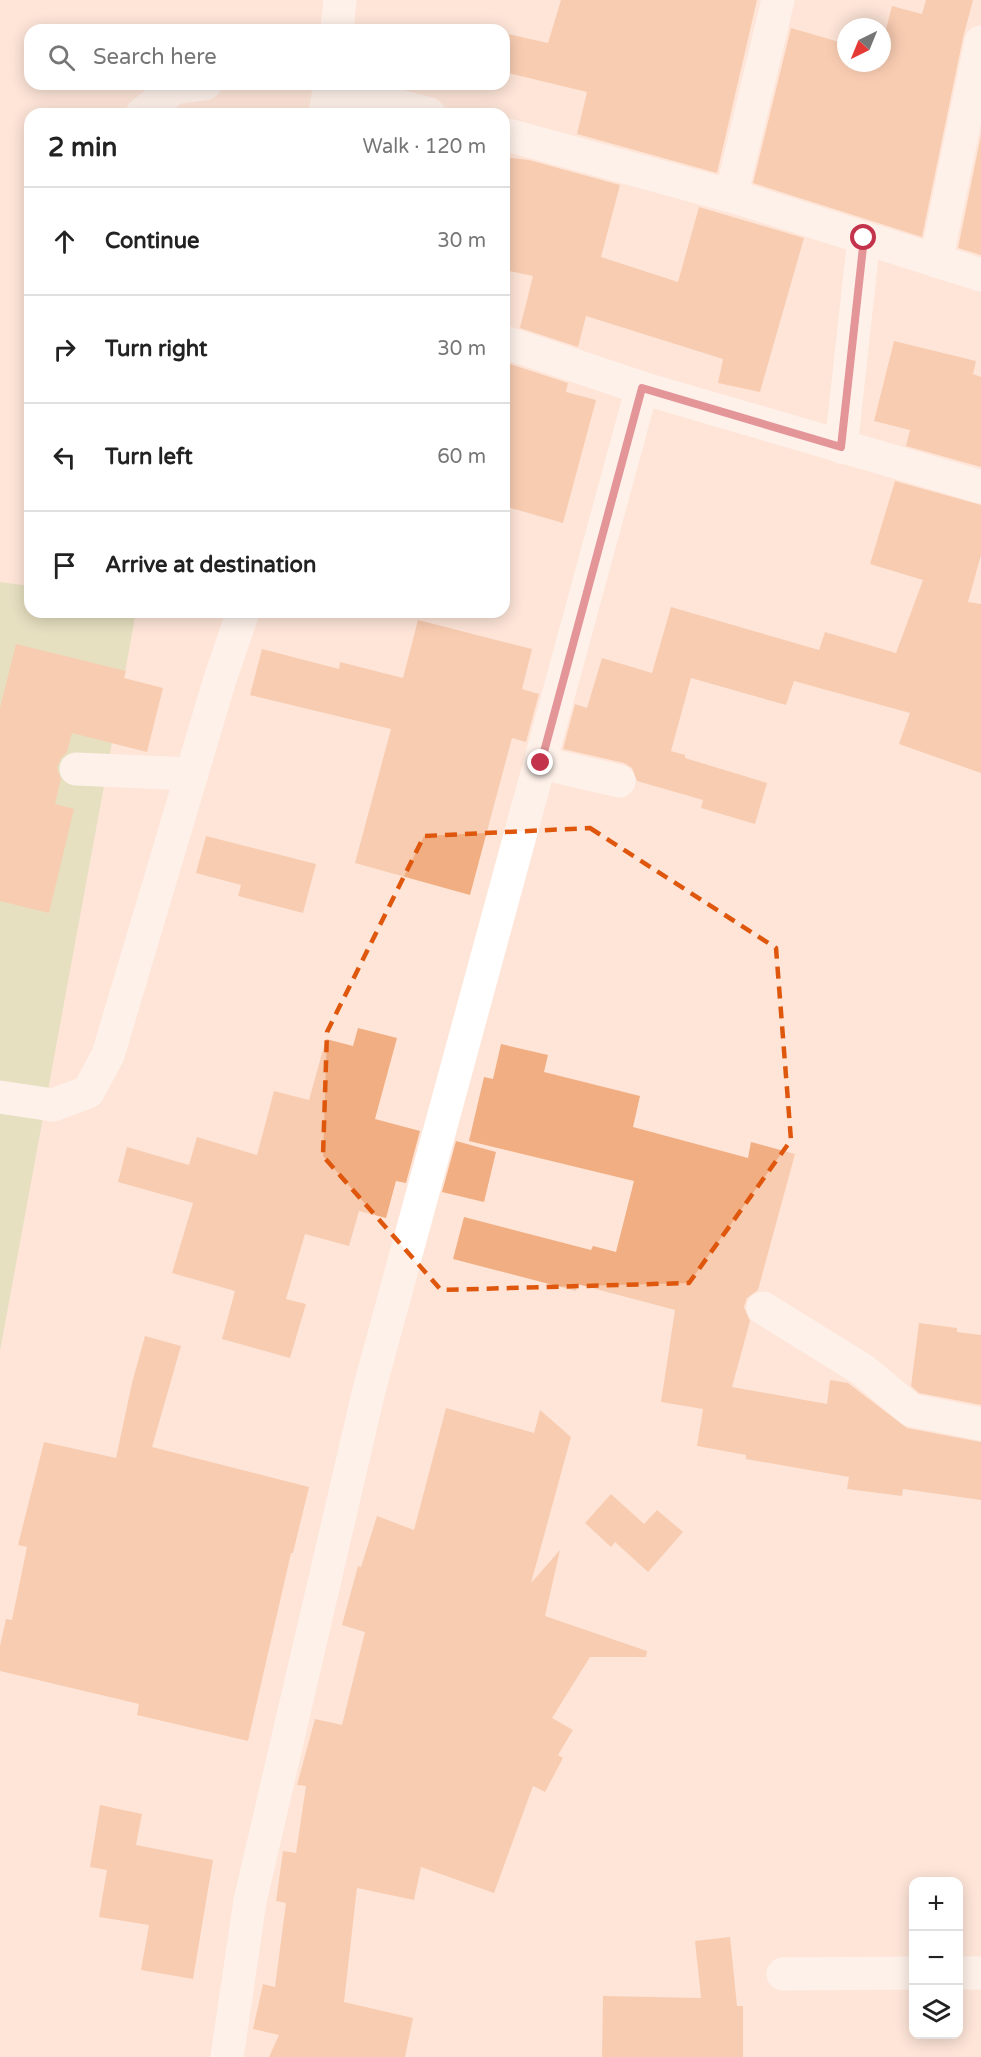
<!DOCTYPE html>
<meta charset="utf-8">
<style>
body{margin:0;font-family:"Varela Round",sans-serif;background:#f2f2f2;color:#222}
.controls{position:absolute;right:18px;bottom:18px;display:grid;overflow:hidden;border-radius:12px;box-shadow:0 3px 15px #0003}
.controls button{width:54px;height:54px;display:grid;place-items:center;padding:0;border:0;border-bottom:2px solid #e0e0e0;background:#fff;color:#222;font:30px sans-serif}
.compass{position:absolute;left:837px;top:18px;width:54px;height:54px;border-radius:50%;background:#fff;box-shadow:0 3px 15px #0003;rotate:223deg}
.stop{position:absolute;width:18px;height:18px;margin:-14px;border:4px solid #c3334b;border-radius:50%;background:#fff}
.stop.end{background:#c3334b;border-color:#fff;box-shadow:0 2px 6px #0008}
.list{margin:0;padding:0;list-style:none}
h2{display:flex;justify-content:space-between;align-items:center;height:78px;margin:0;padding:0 24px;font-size:26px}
h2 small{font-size:20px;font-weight:400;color:#767676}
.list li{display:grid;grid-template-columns:39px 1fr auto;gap:18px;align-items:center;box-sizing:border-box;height:108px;padding:0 24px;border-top:2px solid #e0e0e0}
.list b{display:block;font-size:22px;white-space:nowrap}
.list em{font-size:20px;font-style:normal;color:#767676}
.icon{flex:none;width:33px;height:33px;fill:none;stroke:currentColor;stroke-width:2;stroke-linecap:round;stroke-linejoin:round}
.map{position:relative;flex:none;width:981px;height:2057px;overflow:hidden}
.search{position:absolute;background:#fff;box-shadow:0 3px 15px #0003;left:24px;top:24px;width:486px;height:66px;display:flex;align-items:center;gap:15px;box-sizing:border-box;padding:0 21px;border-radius:18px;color:#767676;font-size:22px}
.panel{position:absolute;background:#fff;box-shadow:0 3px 15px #0003;left:24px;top:108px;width:486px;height:510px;border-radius:18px}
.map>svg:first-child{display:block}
.green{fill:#c9d8a3}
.building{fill:#f1ae82}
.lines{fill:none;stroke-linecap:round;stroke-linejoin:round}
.minor{stroke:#fff;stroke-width:33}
.route{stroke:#c3334b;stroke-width:8}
.marked{fill:none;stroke:#df570d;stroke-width:4.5;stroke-dasharray:12 8;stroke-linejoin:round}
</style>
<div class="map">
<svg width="981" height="2057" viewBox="0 0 981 2057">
<rect width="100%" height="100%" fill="#fee5d8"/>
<!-- green -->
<path class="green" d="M0 582 30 586V612H136L0 1351Z"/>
<!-- building -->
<g class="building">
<path d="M561 0H757L717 173 577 134 587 92 504 72V33L548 43Z"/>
<path d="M926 0H973L963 38 922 237 753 183 791 28 846 44V63H882V45L892 6 922 14Z"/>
<path d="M981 135V255L958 248Z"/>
<path d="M504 157 529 160 620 185 601 257 678 282 699 207 804 238 760 392 718 383 723 359 586 316 578 347 520 328 533 276 504 270Z"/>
<path d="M894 341 976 361 973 374 981 377V467L906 446 910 430 874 421Z"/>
<path d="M510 364 568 383 566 392 596 400 563 523 504 506V389Z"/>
<path d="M895 481 981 505V555L968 602 981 604V773L899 744 910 713 794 681 786 705 691 678 671 751 685 755V758L767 783 755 824 701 808 703 800 637 781 632 768 624 763 563 749 575 704 587 708 602 658 652 673 671 607 819 650 825 632 896 653 923 580 870 564Z"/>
<path d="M418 620 532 649 522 689 539 694 526 742 512 738 470 895 355 863 391 729 250 695 262 649 339 669 340 662 403 678Z"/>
<path d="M16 644 126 671 124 678 163 688 147 752 72 733 67 752 61 758 57 768 61 779 55 804 74 809 49 913 0 901V708Z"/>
<path d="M206 836 316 864 303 913 238 896 241 885 196 873Z"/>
<path d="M358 1028 397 1038 375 1119 420 1131 406 1183 396 1181 386 1218 359 1211 349 1246 305 1234 286 1299 306 1304 290 1358 222 1339 235 1291 172 1273 193 1203 118 1182 127 1147 189 1165 197 1137 257 1155 274 1091 309 1100 326 1039 353 1046Z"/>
<path d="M501 1044 548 1055 544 1072 640 1096 633 1127 748 1158 751 1142 795 1154 758 1290 747 1298 744 1307 750 1321 732 1387 827 1404 830 1380 848 1383 907 1428 981 1442V1500L903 1489 902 1496 847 1489 849 1477 746 1459V1455L697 1446 703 1409 661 1402 675 1310 577 1284 576 1291 453 1259 464 1217 591 1250 593 1246 616 1252 634 1181 469 1141 484 1077 493 1079Z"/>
<path d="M456 1141 496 1152 484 1202 442 1192Z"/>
<path d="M919 1323 957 1328V1332L981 1335V1405L919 1393 911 1386Z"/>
<path d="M145 1336 181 1346 152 1447 309 1487 293 1553H291L248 1741 137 1715 139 1704 0 1671V1646L6 1619 12 1620 27 1547 18 1545 44 1442 116 1458 132 1383Z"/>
<path d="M446 1408 534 1433 540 1410 571 1437 531 1583 560 1550 545 1616 647 1651 646 1657H590L552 1718 573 1730 558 1755 563 1758 545 1792 533 1786 494 1893 421 1867 414 1900 357 1888 344 2002 413 2018 405 2057H269L279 2035 253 2029 263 1984 275 1987 286 1903 276 1901 283 1851 296 1853 306 1786 297 1785 315 1719 342 1725 365 1632 342 1625 358 1566 361 1567 377 1516 414 1530Z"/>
<path d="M611 1494 644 1524 657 1510 683 1532 648 1572 615 1542 611 1547 585 1523Z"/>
<path d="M100 1805 142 1814 136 1845 213 1860 193 1979 141 1970 149 1925 99 1917 107 1870 90 1867Z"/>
<path d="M730 1937 737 2006H743V2057H602L603 1996 701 1998 695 1941Z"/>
</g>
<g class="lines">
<!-- minor -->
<g class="minor">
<path d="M337 30 340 0"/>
<path d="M329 87 429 114"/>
<path d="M142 114 174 88 205 84"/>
<path d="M325 114 330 84"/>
<path d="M504 134 731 196 778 0"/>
<path d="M729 195 981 275"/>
<path d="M936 261 981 42"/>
<path d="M504 342 642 388 981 487"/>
<path d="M841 447 864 238"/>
<path d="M541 763 619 781"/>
<path d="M76 769 192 774"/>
<path d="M0 1097 53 1105 88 1092 108 1055 220 679 243 612"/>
<path d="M763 1308 863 1370 911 1410 981 1424"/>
<path d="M958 1973H981"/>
<path d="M783 1974 914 1973"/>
<path d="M227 2057 250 1901 369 1390 642 388"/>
</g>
</g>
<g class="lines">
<!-- route -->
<path class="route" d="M541 763 642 388 841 447 864 238"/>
</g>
<!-- marked area -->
<path d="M0 0H981V2057H0ZM590 828 776 948 791 1140 689 1283 441 1290 323 1156 327 1032 424 836Z" fill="#fee5d8" fill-opacity=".55" fill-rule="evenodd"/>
<path class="marked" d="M590 828 776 948 791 1140 689 1283 441 1290 323 1156 327 1032 424 836Z"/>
</svg>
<div class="controls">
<button>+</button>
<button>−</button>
<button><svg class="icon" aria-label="layers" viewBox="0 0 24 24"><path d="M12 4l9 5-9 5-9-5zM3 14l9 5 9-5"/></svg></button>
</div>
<svg class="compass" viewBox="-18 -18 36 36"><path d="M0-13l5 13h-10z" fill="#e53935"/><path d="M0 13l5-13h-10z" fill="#767676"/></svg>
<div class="stop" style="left:864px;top:238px"></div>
<div class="stop end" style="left:541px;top:763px"></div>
<div class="search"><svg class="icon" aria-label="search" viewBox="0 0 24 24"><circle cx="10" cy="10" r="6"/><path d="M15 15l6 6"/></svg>Search here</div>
<section class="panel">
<h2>2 min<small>Walk · 120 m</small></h2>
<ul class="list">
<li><svg class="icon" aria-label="ahead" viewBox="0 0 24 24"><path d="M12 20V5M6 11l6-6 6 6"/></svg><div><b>Continue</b></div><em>30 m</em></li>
<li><svg class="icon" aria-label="right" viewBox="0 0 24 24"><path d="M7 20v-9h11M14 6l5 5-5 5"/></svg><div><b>Turn right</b></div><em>30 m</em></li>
<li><svg class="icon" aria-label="left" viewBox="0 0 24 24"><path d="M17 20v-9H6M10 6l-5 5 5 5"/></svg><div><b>Turn left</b></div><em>60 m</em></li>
<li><svg class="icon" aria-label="arrive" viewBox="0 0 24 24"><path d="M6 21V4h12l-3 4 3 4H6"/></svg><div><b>Arrive at destination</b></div></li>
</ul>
</section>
</div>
